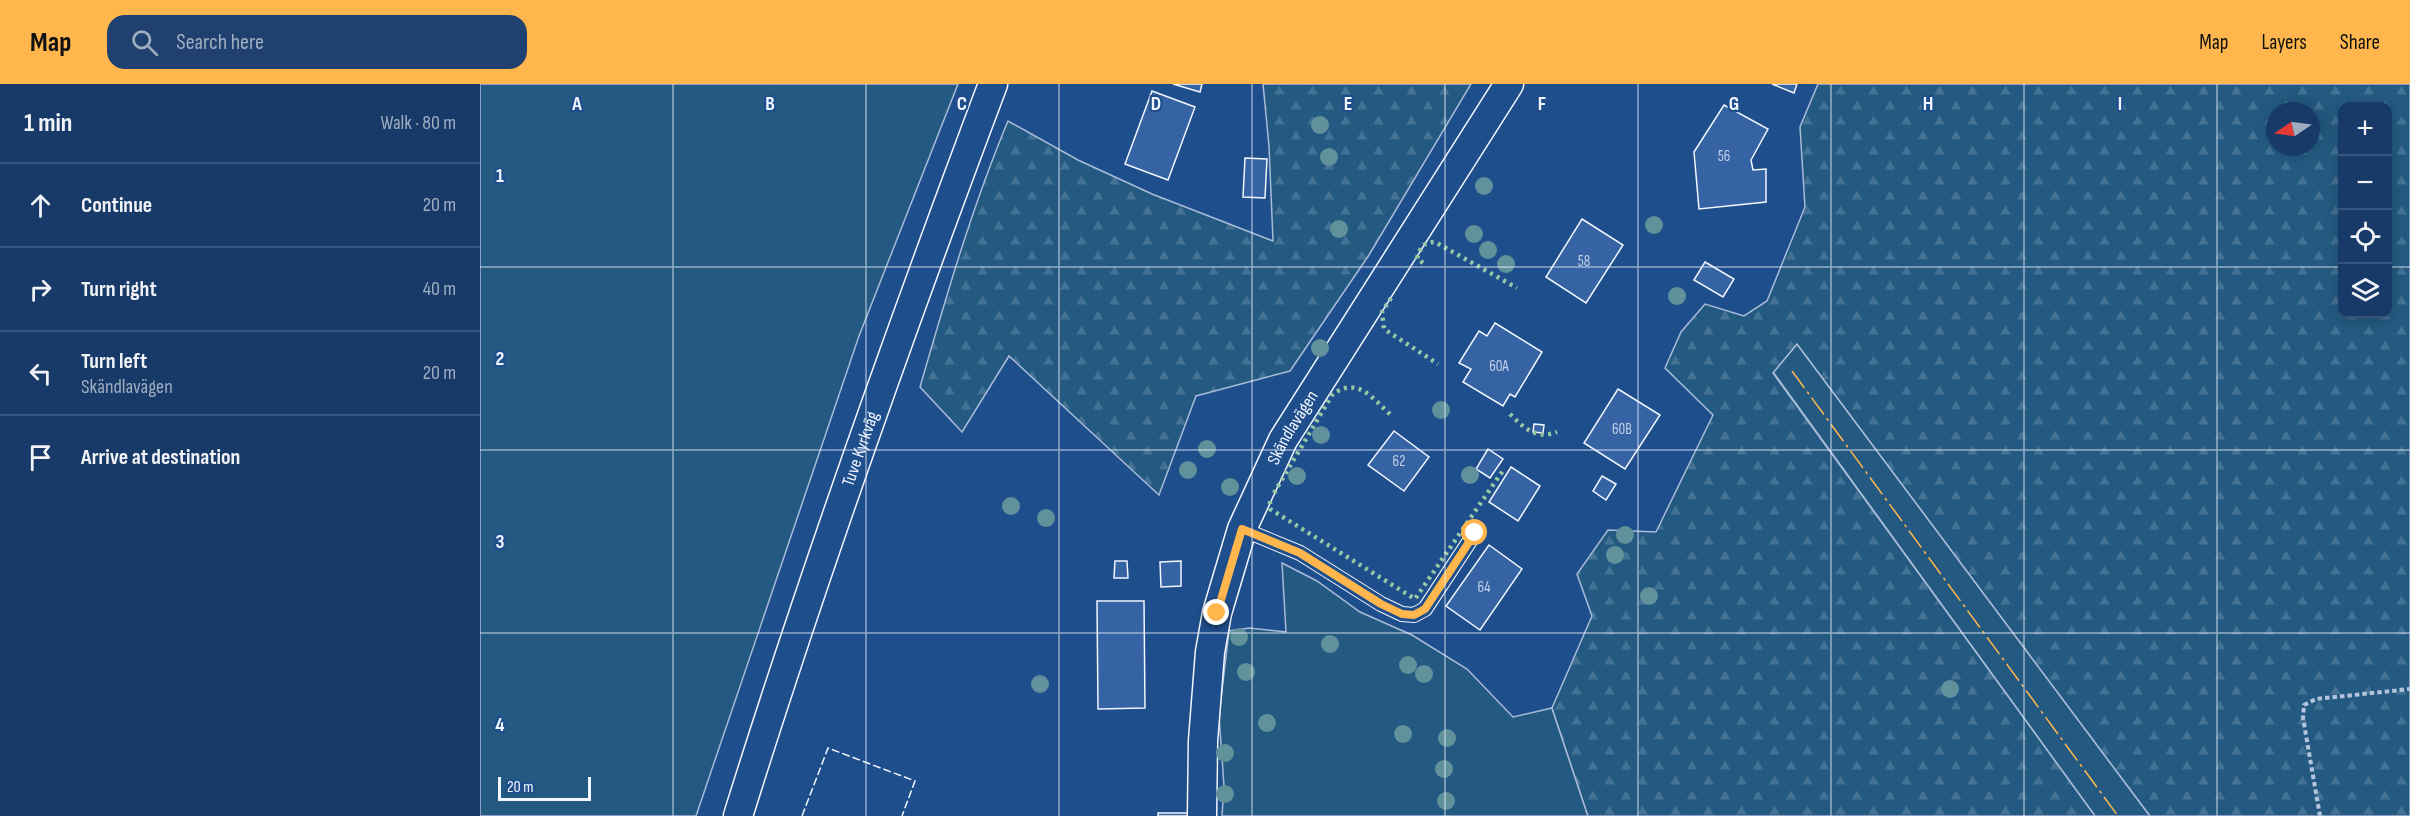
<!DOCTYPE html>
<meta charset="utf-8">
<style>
body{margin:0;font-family:"Sofia Sans Condensed",sans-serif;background:#20416f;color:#f1f3f6}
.controls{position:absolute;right:18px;top:18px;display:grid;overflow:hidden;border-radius:12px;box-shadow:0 3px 15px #0003}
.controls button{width:54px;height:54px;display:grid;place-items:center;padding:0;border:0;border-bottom:2px solid #36547d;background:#173a69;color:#f1f3f6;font:30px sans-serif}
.compass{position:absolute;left:1786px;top:18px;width:54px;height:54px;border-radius:50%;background:#173a69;box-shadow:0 3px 15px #0003;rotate:257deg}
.scale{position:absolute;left:18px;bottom:15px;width:93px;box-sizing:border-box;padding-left:6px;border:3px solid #f2f6ff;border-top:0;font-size:16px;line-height:21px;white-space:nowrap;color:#f2f6ff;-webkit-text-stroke:4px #1f4e8c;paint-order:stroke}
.stop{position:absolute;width:18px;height:18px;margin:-14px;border:4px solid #ffb74d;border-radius:50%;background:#fff}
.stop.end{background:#ffb74d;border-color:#fff;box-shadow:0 2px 6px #0008}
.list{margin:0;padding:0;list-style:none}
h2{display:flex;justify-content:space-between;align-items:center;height:78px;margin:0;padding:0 24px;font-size:26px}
h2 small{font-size:20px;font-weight:400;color:#9eadc0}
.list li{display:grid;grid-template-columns:39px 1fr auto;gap:18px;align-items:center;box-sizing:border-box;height:84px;padding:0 24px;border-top:2px solid #36547d}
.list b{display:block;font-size:22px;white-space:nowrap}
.list p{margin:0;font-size:20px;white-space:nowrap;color:#9eadc0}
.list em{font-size:20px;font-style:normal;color:#9eadc0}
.icon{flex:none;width:33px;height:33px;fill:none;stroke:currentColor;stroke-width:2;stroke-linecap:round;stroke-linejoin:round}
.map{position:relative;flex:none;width:1930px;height:732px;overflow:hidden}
header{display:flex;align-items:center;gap:36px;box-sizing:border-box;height:84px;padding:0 30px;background:#ffb74d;color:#111}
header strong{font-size:28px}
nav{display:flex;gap:33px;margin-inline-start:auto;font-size:21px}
.search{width:420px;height:54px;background:#20416f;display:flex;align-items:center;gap:15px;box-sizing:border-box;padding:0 21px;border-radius:18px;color:#9eadc0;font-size:22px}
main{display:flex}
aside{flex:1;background:#173a69}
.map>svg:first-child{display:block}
.green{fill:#245a82;stroke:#a8bbd7;stroke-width:1.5}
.forest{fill:url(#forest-firs);stroke:#a8bbd7;stroke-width:1.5;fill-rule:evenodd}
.building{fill:#3563a3;stroke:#f2f6ff;stroke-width:1.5}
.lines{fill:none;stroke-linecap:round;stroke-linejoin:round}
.lane-casing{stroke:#f2f6ff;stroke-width:16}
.street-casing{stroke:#f2f6ff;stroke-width:31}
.path{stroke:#b3c4dc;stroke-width:4;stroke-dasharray:4.5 3;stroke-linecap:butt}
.lane{stroke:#1f4e8c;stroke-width:14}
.street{stroke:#1f4e8c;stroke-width:28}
.hedge{stroke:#97c8a6;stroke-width:4.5;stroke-dasharray:3 4.5;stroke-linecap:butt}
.fence{stroke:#f2f6ff;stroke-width:1.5;stroke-dasharray:8 3;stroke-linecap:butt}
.power{stroke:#ffb74d;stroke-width:1.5;stroke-dasharray:21 4.5 3 4.5;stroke-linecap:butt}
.tree{fill:#61919a}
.route{stroke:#ffb74d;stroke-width:8}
.grid{fill:none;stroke:#f2f6ff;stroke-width:1.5;stroke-opacity:0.55}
.labels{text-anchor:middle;stroke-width:4.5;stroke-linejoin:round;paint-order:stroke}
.number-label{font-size:15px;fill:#c3d1e8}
.street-label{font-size:18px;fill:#f2f6ff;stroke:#1f4e8c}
.grid-label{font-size:20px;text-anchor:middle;font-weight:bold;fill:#f2f6ff;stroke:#1f4e8c;stroke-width:4.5;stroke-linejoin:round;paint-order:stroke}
</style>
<header>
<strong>Map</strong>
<div class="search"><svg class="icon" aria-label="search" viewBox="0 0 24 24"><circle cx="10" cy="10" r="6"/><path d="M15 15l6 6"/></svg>Search here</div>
<nav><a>Map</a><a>Layers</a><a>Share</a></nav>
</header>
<main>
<aside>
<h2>1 min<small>Walk · 80 m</small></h2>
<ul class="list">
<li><svg class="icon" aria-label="ahead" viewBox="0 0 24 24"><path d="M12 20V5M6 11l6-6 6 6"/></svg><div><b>Continue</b></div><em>20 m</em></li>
<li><svg class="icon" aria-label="right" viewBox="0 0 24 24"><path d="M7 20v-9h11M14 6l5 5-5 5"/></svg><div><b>Turn right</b></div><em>40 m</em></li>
<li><svg class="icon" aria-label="left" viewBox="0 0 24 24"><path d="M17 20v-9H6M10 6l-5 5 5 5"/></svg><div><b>Turn left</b><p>Skändlavägen</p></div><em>20 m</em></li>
<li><svg class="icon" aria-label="arrive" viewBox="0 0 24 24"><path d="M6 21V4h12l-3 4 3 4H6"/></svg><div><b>Arrive at destination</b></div></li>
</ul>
</aside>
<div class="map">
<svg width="1930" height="732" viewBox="0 0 1930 732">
<defs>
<pattern id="forest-firs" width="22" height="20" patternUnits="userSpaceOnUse" patternTransform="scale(1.5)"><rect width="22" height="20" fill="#245a82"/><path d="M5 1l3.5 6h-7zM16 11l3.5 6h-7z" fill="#447295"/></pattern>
</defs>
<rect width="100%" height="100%" fill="#1f4e8c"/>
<!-- green -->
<g class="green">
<path d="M0 0H478L379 252 216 732H0Z"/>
<path d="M1317 260 1670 732H1615L1293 288Z"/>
<path d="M802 479 837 497 880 528 932 551 987 585 1033 633 1072 624 1108 732H742L744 702 739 632 749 547 769 544 806 548Z"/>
</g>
<!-- forest -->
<g class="forest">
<path d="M783 0H991L889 171 810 287 716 312 679 411 529 272 482 348 440 303C466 213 492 123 528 37L598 76 672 110 793 157 789 62Z"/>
<path d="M1338 0H1930V732H1670L1317 260 1293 289 1615 732H1108L1072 624 1112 532 1097 490 1128 446 1176 448 1233 331 1185 284 1201 248 1225 220 1264 232 1287 217 1325 123 1320 43ZM1862 22H1908V230H1862ZM1795 27H1831V63H1795Z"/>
</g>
<!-- building -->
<g class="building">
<path d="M693 0H722L720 8Z"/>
<path d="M1292 0H1317L1314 9Z"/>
<path d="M672 7 715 23 688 96 645 80Z"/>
<path d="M1244 21 1288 45 1271 76 1273 86 1286 85V118L1219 125 1214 68Z"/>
<path d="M765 74 787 75 785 114 763 113Z"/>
<path d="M1102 135 1143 161 1106 219 1066 193Z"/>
<path d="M1225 178 1254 195 1243 213 1214 196Z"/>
<path d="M1015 239 1062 268 1035 313 1030 310 1023 322 983 298 991 285 979 279 999 247 1007 252Z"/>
<path d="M1138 305 1180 331 1145 385 1104 359Z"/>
<path d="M1054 340 1064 341 1063 349 1053 348Z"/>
<path d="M914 347 949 373 924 407 888 381Z"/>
<path d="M1008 365 1023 375 1010 394 996 385Z"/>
<path d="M1031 383 1060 402 1038 437 1009 418Z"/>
<path d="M1122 392 1136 400 1126 416 1113 407Z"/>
<path d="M1009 461 1042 485 1000 546 966 522Z"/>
<path d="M635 477H647L648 494H634Z"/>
<path d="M701 477V502L681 503 680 478Z"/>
<path d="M617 517H664L665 624 618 625Z"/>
<rect x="678" y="729" width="32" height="3"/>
</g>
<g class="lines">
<!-- lane casing -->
<g class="lane-casing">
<path id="lane" d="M762 445 820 469 901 520 922 530 934 531 945 525 995 449"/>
</g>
<!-- street casing -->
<g class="street-casing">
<g id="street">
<path id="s1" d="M258 732C335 485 422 242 513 0"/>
<path id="s2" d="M722 732 723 657 730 568 737 529 762 445 803 356 1029 0"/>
</g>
</g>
<!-- path -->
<path class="path" d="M1840 732 1823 634 1824 621 1836 615 1930 605"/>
<!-- lane -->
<use href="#lane" class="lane"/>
<!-- street -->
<use href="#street" class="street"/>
<!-- hedge -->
<g class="hedge">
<path d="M943 179 937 174C941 163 943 158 955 158L1037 204"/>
<path d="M911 214 902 228 904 245 958 280"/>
<path d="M1030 330C1044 344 1056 356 1077 348"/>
<path d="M794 409 852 311C877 291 893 315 911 331"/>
<path d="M790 417V425L935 515 1024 385"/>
</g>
<!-- fence -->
<path class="fence" d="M322 732 348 664 435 697 422 732"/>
<!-- power -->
<path class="power" d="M1312 287 1638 732"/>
</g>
<!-- trees -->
<g class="tree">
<circle cx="840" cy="41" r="9"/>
<circle cx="849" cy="73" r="9"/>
<circle cx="1004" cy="102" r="9"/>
<circle cx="1174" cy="141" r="9"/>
<circle cx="859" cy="145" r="9"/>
<circle cx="994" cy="150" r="9"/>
<circle cx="1008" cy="166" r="9"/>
<circle cx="1026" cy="180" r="9"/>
<circle cx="1197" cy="212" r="9"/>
<circle cx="840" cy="264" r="9"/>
<circle cx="961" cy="326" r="9"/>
<circle cx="841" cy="351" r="9"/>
<circle cx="727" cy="365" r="9"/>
<circle cx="708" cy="386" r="9"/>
<circle cx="990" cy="391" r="9"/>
<circle cx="817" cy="392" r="9"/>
<circle cx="750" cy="403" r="9"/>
<circle cx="531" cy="422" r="9"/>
<circle cx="566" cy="434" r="9"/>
<circle cx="1145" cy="451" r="9"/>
<circle cx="1135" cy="471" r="9"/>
<circle cx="1169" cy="512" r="9"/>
<circle cx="759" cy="553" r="9"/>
<circle cx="850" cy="560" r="9"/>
<circle cx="928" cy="581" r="9"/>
<circle cx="766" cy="588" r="9"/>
<circle cx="944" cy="590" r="9"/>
<circle cx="560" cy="600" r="9"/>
<circle cx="1470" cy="605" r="9"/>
<circle cx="787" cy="639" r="9"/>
<circle cx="923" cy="650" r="9"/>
<circle cx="967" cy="654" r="9"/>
<circle cx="745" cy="669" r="9"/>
<circle cx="964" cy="685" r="9"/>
<circle cx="745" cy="710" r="9"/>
<circle cx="966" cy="717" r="9"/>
</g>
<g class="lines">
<!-- route -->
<path class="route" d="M737 529 762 445 820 469 901 520 922 530 934 531 945 525 995 449"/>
</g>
<!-- grid -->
<path class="grid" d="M193 0V732M386 0V732M579 0V732M772 0V732M965 0V732M1158 0V732M1351 0V732M1544 0V732M1737 0V732M0 183H1862M1908 183H1930M0 366H1930M0 549H1930"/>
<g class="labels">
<!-- number labels -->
<g class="number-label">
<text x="1244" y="77">56</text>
<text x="1104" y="182">58</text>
<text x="1019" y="287">60A</text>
<text x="1142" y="350">60B</text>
<text x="919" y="382">62</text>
<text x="1004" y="508">64</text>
</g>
<!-- street labels -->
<g class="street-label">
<text dy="6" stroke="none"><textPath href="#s2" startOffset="405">Skändlavägen</textPath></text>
<text dy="6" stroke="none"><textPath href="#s1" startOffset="387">Tuve Kyrkväg</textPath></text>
</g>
</g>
<g class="grid-label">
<text x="97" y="26">A</text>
<text x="290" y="26">B</text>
<text x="482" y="26">C</text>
<text x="676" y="26">D</text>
<text x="868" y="26">E</text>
<text x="1062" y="26">F</text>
<text x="1254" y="26">G</text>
<text x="1448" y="26">H</text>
<text x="1640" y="26">I</text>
<text x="20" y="98">1</text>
<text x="20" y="281">2</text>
<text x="20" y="464">3</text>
<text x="20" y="647">4</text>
</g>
</svg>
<div class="controls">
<button>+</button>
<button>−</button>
<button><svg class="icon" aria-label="locate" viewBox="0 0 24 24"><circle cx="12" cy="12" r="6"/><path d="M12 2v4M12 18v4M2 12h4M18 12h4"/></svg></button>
<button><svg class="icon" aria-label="layers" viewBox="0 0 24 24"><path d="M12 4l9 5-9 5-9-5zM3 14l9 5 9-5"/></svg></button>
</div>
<svg class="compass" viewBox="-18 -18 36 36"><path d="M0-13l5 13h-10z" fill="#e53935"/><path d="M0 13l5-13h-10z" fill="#9eadc0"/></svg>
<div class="scale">20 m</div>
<div class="stop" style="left:995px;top:449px"></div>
<div class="stop end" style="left:737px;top:529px"></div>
</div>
</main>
